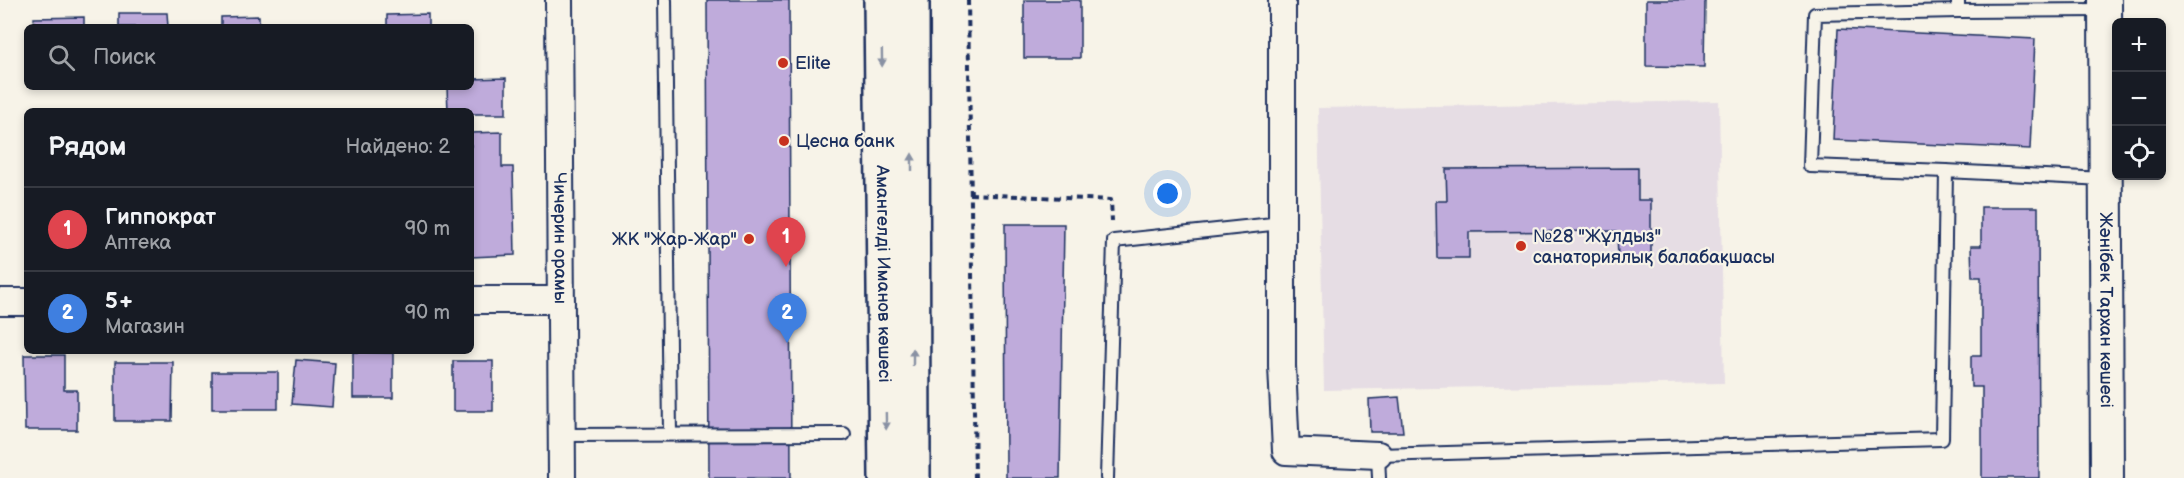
<!DOCTYPE html>
<html lang="ru">
<meta charset="utf-8">
<style>
body{margin:0;font-family:"Balsamiq Sans",sans-serif;background:#20242c;color:#f1f3f6}
.controls{position:absolute;right:18px;top:18px;display:grid;overflow:hidden;border-radius:9px;box-shadow:0 3px 9px #0003}
.controls button{width:54px;height:54px;display:grid;place-items:center;padding:0;border:0;border-bottom:2px solid #363941;background:#171b24;color:#f1f3f6;font:30px sans-serif}
.you{position:absolute;left:1168px;top:194px;width:21px;height:21px;margin:-15px;border:4px solid #fff;border-radius:50%;background:#1a73e8;box-shadow:0 0 0 9px #1a73e833}
.badge{display:grid;place-items:center;width:39px;height:39px;border-radius:50%;background:#0f766e;color:#fff;font-size:20px;font-weight:700}
.pin{position:absolute;translate:-50% -50px;filter:drop-shadow(0 2px 3px #0008)}
.pin::after{content:'';position:absolute;top:32px;width:21px;height:18px;background:inherit;clip-path:polygon(0 0,100% 0,50% 100%)}
.list{margin:0;padding:0;list-style:none}
h2{display:flex;justify-content:space-between;align-items:center;height:78px;margin:0;padding:0 24px;font-size:26px}
h2 small{font-size:20px;font-weight:400;color:#9ea1a6}
.list li{display:grid;grid-template-columns:39px 1fr auto;gap:18px;align-items:center;box-sizing:border-box;height:84px;padding:0 24px;border-top:2px solid #363941}
.list b{display:block;font-size:22px;white-space:nowrap}
.list p{margin:0;font-size:20px;white-space:nowrap;color:#9ea1a6}
.list em{font-size:20px;font-style:normal;color:#9ea1a6}
.icon{flex:none;width:33px;height:33px;fill:none;stroke:currentColor;stroke-width:2;stroke-linecap:round;stroke-linejoin:round}
.map{position:relative;flex:none;width:2184px;height:478px;overflow:hidden}
.search{position:absolute;background:#171b24;box-shadow:0 3px 9px #0003;left:24px;top:24px;width:450px;height:66px;display:flex;align-items:center;gap:15px;box-sizing:border-box;padding:0 21px;border-radius:9px;color:#9ea1a6;font-size:22px}
.panel{position:absolute;background:#171b24;box-shadow:0 3px 9px #0003;left:24px;top:108px;width:450px;height:246px;border-radius:9px}
.map>svg:first-child{display:block}
.built{fill:#e6dde4}
.building{fill:#bfabdb;stroke:#1b2f5e;stroke-width:1.5}
.lines{fill:none;stroke-linecap:round;stroke-linejoin:round}
.service-casing{stroke:#1b2f5e;stroke-width:16}
.minor-casing{stroke:#1b2f5e;stroke-width:30}
.tertiary-casing{stroke:#1b2f5e;stroke-width:36}
.secondary-casing{stroke:#1b2f5e;stroke-width:38}
.path{stroke:#1b2f5e;stroke-width:4;stroke-dasharray:6 4.5;stroke-linecap:butt}
.service{stroke:#f7f3e8;stroke-width:12}
.minor{stroke:#f7f3e8;stroke-width:26}
.tertiary{stroke:#f7f3e8;stroke-width:32}
.secondary{stroke:#f7f3e8;stroke-width:33}
.oneway{fill:#8991a3}
.poi-dot{fill:#c8321e;stroke:#f7f3e8;stroke-width:2}
.labels{text-anchor:middle;stroke-width:4.5;stroke-linejoin:round;paint-order:stroke}
.poi-label{font-size:18px;fill:#1b2f5e;stroke:#f7f3e8;text-anchor:start}
.street-label{font-size:18px;fill:#1b2f5e;stroke:#f7f3e8}
</style>
<div class="map">
<svg width="2184" height="478" viewBox="0 0 2184 478">
<rect width="100%" height="100%" fill="#f7f3e8"/>
<filter id="ink" filterUnits="userSpaceOnUse"><feTurbulence type="fractalNoise" baseFrequency=".0167" numOctaves="2"/><feDisplacementMap in="SourceGraphic" scale="12" xChannelSelector="R" yChannelSelector="G"/><feConvolveMatrix kernelMatrix="1 2 1 2 8 2 1 2 1" color-interpolation-filters="sRGB"/></filter>
<g filter="url(#ink)">
<!-- built -->
<path class="built" d="M1719 101 1724 383 1324 390 1318 108Z"/>
<!-- building -->
<g class="building">
<path d="M707 0H789L791 478H709Z"/>
<rect x="1024" y="0" width="56" height="58"/>
<path d="M1646 0H1705L1704 67 1646 66Z"/>
<path d="M119 13H167L168 27H119Z"/>
<path d="M428 14V27H387V15Z"/>
<path d="M259 16V27H221V17Z"/>
<path d="M84 17V27H35L34 18Z"/>
<path d="M1838 29 2035 39 2030 149 1833 140Z"/>
<path d="M506 78V114H471V111H448L447 87H471V79Z"/>
<path d="M502 132V167H513L515 255 471 257V133Z"/>
<path d="M1638 168V200H1651V258L1618 259 1617 231 1469 232V258H1437L1436 201H1447L1446 169Z"/>
<path d="M1981 207H2038L2039 478H1982V387H1971V356H1981V277H1972L1971 246H1981Z"/>
<path d="M1005 224H1064L1060 478H1006Z"/>
<path d="M353 352 393 353V398H353Z"/>
<path d="M24 355H64V390H77V430H25Z"/>
<path d="M296 360 335 363 332 407 292 404Z"/>
<rect x="453" y="361" width="40" height="50"/>
<path d="M115 362H173L172 421H115Z"/>
<rect x="212" y="372" width="66" height="37"/>
<path d="M1399 397 1403 432H1370L1369 399Z"/>
</g>
<g class="lines">
<!-- service casing -->
<g class="service-casing">
<g id="service">
<path d="M665 0 670 434"/>
<path d="M1958 11 2104 10"/>
<path d="M1946 171 1810 166 1815 14 1958 11V0"/>
<path d="M562 435 844 434"/>
<path d="M1107 478 1114 241 1282 223"/>
<path d="M1379 478 1378 455 1942 439 1946 171 2104 179"/>
</g>
</g>
<!-- minor casing -->
<g class="minor-casing">
<g id="minor">
<path id="s1" d="M559 0 562 478"/>
<path d="M1282 0V366L1286 451 1378 455"/>
<path d="M471 300H561"/>
<path d="M0 302H27"/>
</g>
</g>
<!-- tertiary casing -->
<g class="tertiary-casing">
<g id="tertiary">
<path id="s2" d="M2105 0 2107 478"/>
</g>
</g>
<!-- secondary casing -->
<g class="secondary-casing">
<g id="secondary">
<path id="s3" d="M881 0 886 478"/>
<path d="M912 0 913 478"/>
</g>
</g>
<!-- path -->
<g class="path">
<path d="M968 0 975 478"/>
<path d="M970 194 1111 200 1112 221"/>
</g>
<!-- service -->
<use href="#service" class="service"/>
<!-- minor -->
<use href="#minor" class="minor"/>
<!-- tertiary -->
<use href="#tertiary" class="tertiary"/>
<!-- secondary -->
<use href="#secondary" class="secondary"/>
</g>
<!-- one-way arrows -->
<defs><path id="oneway-solid" d="M-6-.8H1V-3.2L6.5 0L1 3.2V.8H-6Z" transform="scale(1.5)"/></defs>
<g class="oneway">
<use href="#oneway-solid" transform="translate(882 58) rotate(89)"/>
<use href="#oneway-solid" transform="translate(912 162) rotate(-90)"/>
<use href="#oneway-solid" transform="translate(913 357) rotate(-90)"/>
<use href="#oneway-solid" transform="translate(886 421) rotate(89)"/>
</g>
</g>
<!-- markers -->
<g class="poi-dot">
<circle cx="783" cy="63" r="6"/>
<circle cx="784" cy="141" r="6"/>
<circle cx="749" cy="239" r="6"/>
<circle cx="1521" cy="246" r="6"/>
</g>
<g class="labels">
<!-- poi labels -->
<g class="poi-label">
<text x="795" y="69">Elite</text>
<text x="796" y="147">Цесна банк</text>
<text x="1533" y="242">№28 "Жұлдыз"<tspan x="1533" dy="21">санаториялық балабақшасы</tspan></text>
<text x="737" y="245" text-anchor="end">ЖК "Жар-Жар"</text>
</g>
<!-- street labels -->
<g class="street-label">
<text dy="6" stroke="none"><textPath href="#s1" startOffset="238">Чичерин орамы</textPath></text>
<text dy="6" stroke="none"><textPath href="#s3" startOffset="274">Амангелді Иманов көшесі</textPath></text>
<text dy="6" stroke="none"><textPath href="#s2" startOffset="310">Жәнібек Тархан көшесі</textPath></text>
</g>
</g>
</svg>
<div class="controls">
<button>+</button>
<button>−</button>
<button><svg class="icon" aria-label="locate" viewBox="0 0 24 24"><circle cx="12" cy="12" r="6"/><path d="M12 2v4M12 18v4M2 12h4M18 12h4"/></svg></button>
</div>
<div class="you"></div>
<div class="pin badge" style="left:786px;top:267px;background:#e0444e">1</div>
<div class="pin badge" style="left:787px;top:343px;background:#3f7fe0">2</div>
<div class="search"><svg class="icon" aria-label="search" viewBox="0 0 24 24"><circle cx="10" cy="10" r="6"/><path d="M15 15l6 6"/></svg>Поиск</div>
<section class="panel">
<h2>Рядом<small>Найдено: 2</small></h2>
<ul class="list">
<li><span class="badge" style="background:#e0444e">1</span><div><b>Гиппократ</b><p>Аптека</p></div><em>90 m</em></li>
<li><span class="badge" style="background:#3f7fe0">2</span><div><b>5+</b><p>Магазин</p></div><em>90 m</em></li>
</ul>
</section>
</div>
